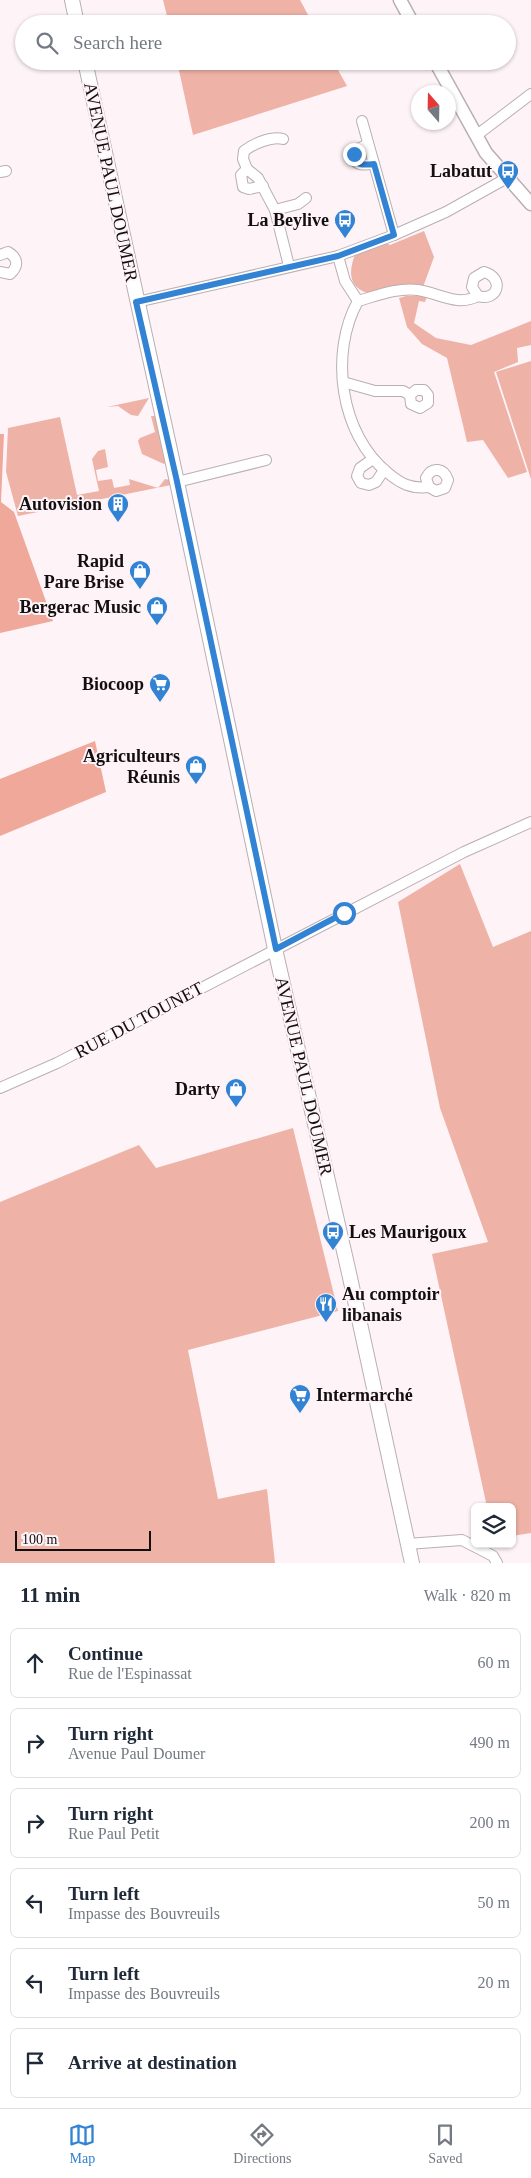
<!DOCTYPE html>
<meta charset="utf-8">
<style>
body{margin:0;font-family:"Times New Roman",serif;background:#f2f2f3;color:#1f2937}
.controls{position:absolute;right:15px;bottom:15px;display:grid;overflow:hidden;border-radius:8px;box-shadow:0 1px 4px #0004}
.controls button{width:45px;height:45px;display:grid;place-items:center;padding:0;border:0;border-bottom:1px solid #e0e1e3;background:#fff;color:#1f2937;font:25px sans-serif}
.compass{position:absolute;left:411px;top:85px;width:45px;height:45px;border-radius:50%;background:#fff;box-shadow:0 1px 4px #0004;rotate:340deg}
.scale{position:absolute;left:15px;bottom:12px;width:136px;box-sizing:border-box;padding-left:5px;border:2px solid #130f11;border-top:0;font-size:14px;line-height:18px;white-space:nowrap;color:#130f11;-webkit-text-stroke:4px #fef3f7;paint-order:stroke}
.stop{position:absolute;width:15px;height:15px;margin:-11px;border:4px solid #3283d3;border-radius:50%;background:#fff}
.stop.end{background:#3283d3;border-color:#fff;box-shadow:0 1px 5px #0008}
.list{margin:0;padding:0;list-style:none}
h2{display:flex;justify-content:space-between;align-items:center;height:65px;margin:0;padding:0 20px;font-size:21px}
h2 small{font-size:16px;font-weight:400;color:#747a83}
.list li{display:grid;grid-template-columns:32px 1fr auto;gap:15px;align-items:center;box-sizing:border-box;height:70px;margin:0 10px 10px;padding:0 10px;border:1px solid #e0e1e3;border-radius:8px}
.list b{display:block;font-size:19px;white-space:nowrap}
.list p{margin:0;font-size:16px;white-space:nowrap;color:#747a83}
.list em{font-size:16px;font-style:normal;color:#747a83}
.icon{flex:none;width:28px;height:28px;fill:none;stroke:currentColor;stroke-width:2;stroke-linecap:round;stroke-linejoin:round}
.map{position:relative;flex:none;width:531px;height:1563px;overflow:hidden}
.search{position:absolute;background:#fff;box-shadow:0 1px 4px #0004;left:15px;right:15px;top:15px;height:55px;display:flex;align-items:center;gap:12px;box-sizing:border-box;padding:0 18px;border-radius:28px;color:#747a83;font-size:19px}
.sheet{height:545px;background:#fff}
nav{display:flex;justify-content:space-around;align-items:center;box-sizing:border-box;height:70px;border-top:1px solid #e0e1e3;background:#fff;font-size:14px;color:#747a83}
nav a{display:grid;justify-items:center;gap:2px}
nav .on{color:#3283d3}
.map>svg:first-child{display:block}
.green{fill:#eeb2a6}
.forest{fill:#efa89a}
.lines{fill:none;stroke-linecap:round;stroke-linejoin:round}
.minor-casing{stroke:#b9afb3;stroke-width:12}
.tertiary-casing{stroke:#b9afb3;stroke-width:15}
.secondary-casing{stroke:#b9afb3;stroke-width:16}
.minor{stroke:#fff;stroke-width:10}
.tertiary{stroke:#fff;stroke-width:12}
.secondary{stroke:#fff;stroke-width:14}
.route{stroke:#3283d3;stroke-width:6}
.labels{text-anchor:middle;stroke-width:4;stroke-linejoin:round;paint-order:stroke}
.poi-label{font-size:18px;font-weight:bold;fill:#130f11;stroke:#fef3f7;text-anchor:end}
.street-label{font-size:18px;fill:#130f11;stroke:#fef3f7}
</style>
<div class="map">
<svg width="531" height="1563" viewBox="0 0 531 1563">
<rect width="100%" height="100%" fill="#fef3f7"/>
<!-- green -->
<g class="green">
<path d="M163 0H300L313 24H169Z"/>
<path d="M177 61H333L347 86 193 135Z"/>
<path d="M424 231 434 257 423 287 367 293C347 286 349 269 356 252L385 242 390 245Z"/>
<path d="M406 296H427L425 302 419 301 414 323 436 338 471 345 531 321V345L517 348 518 362 494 372 527 472 508 478 483 440 467 442 447 358 422 344 407 327 399 298Z"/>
<path d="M531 361V479L496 372Z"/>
<path d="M149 398 138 416 131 415 118 406 107 407Z"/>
<path d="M151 416H155L166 462 164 464 142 454 138 441 140 438 155 432Z"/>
<path d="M60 417 77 495 99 491 92 459 98 451 105 449 108 467 96 470 98 481 112 479 114 488 130 485 129 479 158 488 165 479 170 480 171 485 18 516 6 472 8 428Z"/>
<path d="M460 864 493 947 531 931V1533L512 1536V1507H487L432 1254 488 1242 440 1108 398 902Z"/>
<path d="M293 1128 338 1311 188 1350 218 1499 267 1489 275 1563H0V1202L139 1145 156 1168Z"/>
</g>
<!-- forest -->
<g class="forest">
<path d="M0 434H4L1 502 14 512 53 621 0 633Z"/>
<path d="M95 741 106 792 0 836V779Z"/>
</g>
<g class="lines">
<!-- minor casing -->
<g class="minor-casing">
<g id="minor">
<path d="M362 121 394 235"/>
<path d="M477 135 531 94"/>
<path d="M283 139C271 136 253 144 244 151L243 159 247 169 258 178 275 210 289 266"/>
<path d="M368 144 356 150 352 157C357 166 363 165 374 164"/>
<path d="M247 169 241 175 243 187 249 189 263 186"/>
<path d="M0 172 6 171"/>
<path d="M275 210 298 204 306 198"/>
<path d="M0 255 8 252C18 258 19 266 10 274L0 272"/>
<path d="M338 256 345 281 358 301C329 353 340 435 388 473 401 484 411 489 429 487L426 478C432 466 444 468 448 480L445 488 436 491 429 487"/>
<path d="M358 301C376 296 399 287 418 290 439 293 457 307 478 296L472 287 474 278 484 272C505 278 498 302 478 296"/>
<path d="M137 302 338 256 394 235 446 212 507 178"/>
<path d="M343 382 375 391H403L410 395 416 390H424L428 395V403L420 408 411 404 410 395"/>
<path d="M373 459 360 468 357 476 361 483 369 485 376 482 384 470"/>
<path d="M177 482 266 460"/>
<path d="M0 1088 57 1063 464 852 531 822"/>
<path d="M407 1544 462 1540 493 1556 497 1563"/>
</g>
</g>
<!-- tertiary casing -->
<g class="tertiary-casing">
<g id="tertiary">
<path d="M400 0 413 24"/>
<path d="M435 61 486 153 531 204"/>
</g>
</g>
<!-- secondary casing -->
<g class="secondary-casing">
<g id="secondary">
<path d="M72 0 77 24"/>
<path d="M85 61 177 482 275 949 349 1273 412 1563"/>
</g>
</g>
<!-- minor -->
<use href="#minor" class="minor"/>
<!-- tertiary -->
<use href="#tertiary" class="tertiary"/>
<!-- secondary -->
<use href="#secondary" class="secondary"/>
</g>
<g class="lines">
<!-- route -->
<path class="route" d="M344 913 276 949 176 477 136 302 338 256 394 235 374 164C363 165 358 166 352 157L354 154"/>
</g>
<!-- icons -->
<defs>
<g id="bus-pin" transform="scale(1.125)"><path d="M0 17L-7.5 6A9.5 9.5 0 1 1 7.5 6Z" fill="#3283d3" stroke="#fef3f7"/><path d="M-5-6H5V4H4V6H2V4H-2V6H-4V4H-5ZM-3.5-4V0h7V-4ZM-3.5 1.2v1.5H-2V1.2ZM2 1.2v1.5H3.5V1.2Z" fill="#fff"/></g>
<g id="building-pin" transform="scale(1.125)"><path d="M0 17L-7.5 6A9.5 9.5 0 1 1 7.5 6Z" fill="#3283d3" stroke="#fef3f7"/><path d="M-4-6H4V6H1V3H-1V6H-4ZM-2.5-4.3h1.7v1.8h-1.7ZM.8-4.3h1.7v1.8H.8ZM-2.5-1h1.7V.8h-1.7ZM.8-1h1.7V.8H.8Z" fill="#fff"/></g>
<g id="shop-pin" transform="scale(1.125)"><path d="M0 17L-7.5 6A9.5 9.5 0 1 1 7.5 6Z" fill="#3283d3" stroke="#fef3f7"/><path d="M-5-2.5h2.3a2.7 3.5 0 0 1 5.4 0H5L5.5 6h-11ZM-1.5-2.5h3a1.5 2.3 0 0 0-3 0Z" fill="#fff"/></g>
<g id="supermarket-pin" transform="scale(1.125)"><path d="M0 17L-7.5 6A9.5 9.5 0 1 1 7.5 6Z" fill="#3283d3" stroke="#fef3f7"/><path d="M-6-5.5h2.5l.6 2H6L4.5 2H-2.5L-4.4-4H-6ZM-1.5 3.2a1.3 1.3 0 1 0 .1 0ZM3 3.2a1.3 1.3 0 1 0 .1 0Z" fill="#fff"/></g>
<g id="restaurant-pin" transform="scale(1.125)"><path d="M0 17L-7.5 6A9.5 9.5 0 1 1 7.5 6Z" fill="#3283d3" stroke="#fef3f7"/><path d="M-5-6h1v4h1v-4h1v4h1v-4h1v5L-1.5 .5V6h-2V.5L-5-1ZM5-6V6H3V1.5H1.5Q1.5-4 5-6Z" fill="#fff"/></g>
</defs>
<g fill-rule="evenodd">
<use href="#bus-pin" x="508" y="171"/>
<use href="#bus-pin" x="345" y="220"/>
<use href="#building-pin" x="118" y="504"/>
<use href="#shop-pin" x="140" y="571"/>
<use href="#shop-pin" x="157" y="607"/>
<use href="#supermarket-pin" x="160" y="684"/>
<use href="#shop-pin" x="196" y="766"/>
<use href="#shop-pin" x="236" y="1089"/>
<use href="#bus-pin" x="333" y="1232"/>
<use href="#restaurant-pin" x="326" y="1304"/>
<use href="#supermarket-pin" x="300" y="1395"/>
</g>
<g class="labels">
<!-- poi labels -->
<g class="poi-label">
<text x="492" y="177">Labatut</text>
<text x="329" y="226">La Beylive</text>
<text x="102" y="510">Autovision</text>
<text x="124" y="567">Rapid<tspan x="124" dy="21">Pare Brise</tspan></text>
<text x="141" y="613">Bergerac Music</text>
<text x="144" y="690">Biocoop</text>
<text x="180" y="762">Agriculteurs<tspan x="180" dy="21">Réunis</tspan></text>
<text x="220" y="1095">Darty</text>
<text x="349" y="1238" text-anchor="start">Les Maurigoux</text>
<text x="342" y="1300" text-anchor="start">Au comptoir<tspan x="342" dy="21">libanais</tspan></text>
<text x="316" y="1401" text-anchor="start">Intermarché</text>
</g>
<!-- street labels -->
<g class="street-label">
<text transform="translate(111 182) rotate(78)" y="6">AVENUE PAUL DOUMER</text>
<text transform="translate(139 1020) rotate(-28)" y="6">RUE DU TOUNET</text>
<text transform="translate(304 1076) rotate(77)" y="6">AVENUE PAUL DOUMER</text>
</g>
</g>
</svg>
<div class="controls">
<button><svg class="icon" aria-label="layers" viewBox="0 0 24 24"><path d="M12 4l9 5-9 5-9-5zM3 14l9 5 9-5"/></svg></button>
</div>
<svg class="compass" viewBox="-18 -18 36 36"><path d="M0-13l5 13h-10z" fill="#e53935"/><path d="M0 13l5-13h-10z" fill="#747a83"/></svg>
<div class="scale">100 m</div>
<div class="stop" style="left:344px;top:913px"></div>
<div class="stop end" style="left:354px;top:154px"></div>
<div class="search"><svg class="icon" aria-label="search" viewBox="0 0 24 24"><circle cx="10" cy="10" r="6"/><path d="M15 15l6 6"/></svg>Search here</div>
</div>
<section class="sheet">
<h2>11 min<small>Walk · 820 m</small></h2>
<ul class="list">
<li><svg class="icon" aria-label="ahead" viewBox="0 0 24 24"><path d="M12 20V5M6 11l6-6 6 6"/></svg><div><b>Continue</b><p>Rue de l'Espinassat</p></div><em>60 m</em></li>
<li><svg class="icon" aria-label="right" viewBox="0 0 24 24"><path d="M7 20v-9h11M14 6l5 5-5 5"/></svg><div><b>Turn right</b><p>Avenue Paul Doumer</p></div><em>490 m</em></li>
<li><svg class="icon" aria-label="right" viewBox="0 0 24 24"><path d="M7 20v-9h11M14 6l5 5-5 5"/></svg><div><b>Turn right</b><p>Rue Paul Petit</p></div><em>200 m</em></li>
<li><svg class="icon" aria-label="left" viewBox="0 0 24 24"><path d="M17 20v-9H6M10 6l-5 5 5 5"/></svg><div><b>Turn left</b><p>Impasse des Bouvreuils</p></div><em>50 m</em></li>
<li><svg class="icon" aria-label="left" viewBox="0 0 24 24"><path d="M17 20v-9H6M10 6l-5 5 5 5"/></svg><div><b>Turn left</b><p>Impasse des Bouvreuils</p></div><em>20 m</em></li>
<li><svg class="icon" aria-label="arrive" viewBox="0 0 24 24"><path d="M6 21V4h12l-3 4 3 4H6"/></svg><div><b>Arrive at destination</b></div></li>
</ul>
</section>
<nav>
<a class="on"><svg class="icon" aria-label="map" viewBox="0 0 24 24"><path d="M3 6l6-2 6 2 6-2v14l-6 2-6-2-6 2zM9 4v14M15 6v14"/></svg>Map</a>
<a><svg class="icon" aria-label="directions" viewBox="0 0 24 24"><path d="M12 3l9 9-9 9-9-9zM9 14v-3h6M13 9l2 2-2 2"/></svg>Directions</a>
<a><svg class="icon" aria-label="saved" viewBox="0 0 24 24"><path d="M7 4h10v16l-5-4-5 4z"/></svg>Saved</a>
</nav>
